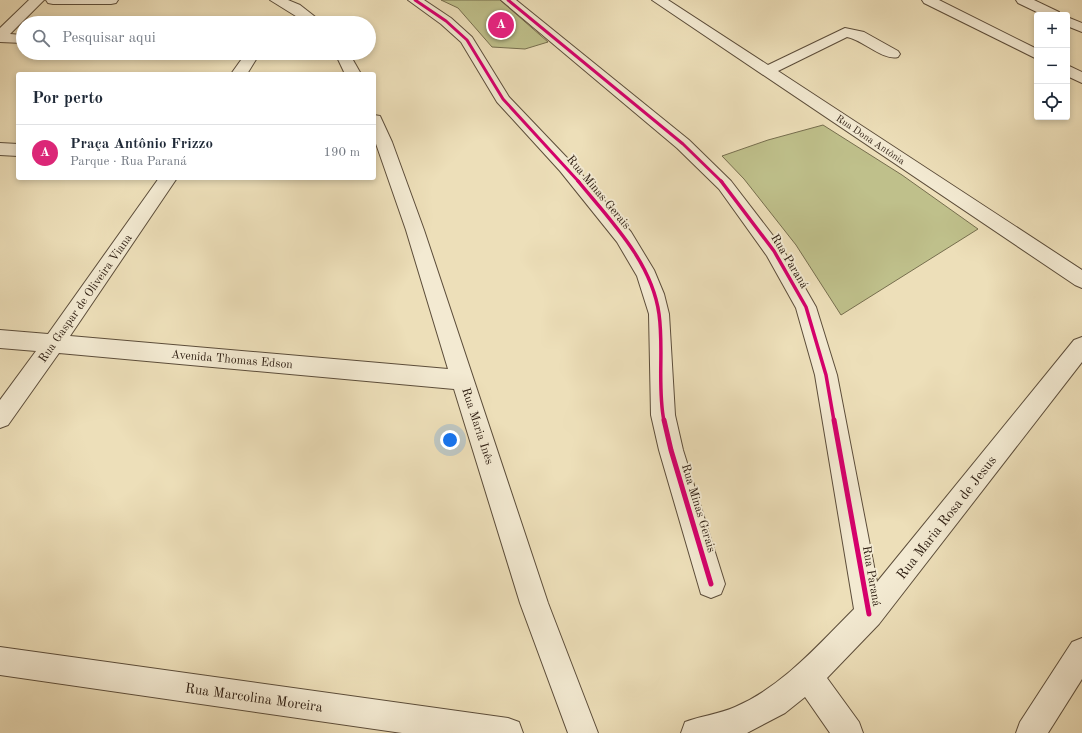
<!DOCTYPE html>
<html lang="pt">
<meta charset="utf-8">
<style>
body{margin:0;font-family:"Old Standard TT",serif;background:#f2f2f3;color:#1f2937}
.controls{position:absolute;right:12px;top:12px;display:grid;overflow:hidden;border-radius:4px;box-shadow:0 2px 6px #0003}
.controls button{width:36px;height:36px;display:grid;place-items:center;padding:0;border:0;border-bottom:1px solid #e0e1e3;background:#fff;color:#1f2937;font:20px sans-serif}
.you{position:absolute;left:450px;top:440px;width:14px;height:14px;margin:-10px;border:3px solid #fff;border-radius:50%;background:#1a73e8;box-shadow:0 0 0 6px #1a73e833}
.badge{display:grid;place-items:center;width:26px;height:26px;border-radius:50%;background:#db2777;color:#fff;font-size:13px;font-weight:700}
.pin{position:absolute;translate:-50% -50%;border:2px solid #fff;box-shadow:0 1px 4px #0006}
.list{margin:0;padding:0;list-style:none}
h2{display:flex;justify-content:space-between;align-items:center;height:52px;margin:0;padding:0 16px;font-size:17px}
h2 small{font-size:13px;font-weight:400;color:#747a83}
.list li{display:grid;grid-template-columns:26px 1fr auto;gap:12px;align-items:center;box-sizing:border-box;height:56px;padding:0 16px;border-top:1px solid #e0e1e3}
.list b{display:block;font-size:15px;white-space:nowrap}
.list p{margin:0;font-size:13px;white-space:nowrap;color:#747a83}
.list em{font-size:13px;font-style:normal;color:#747a83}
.icon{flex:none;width:22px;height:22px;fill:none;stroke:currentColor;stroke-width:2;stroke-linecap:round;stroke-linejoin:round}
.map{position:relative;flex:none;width:1082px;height:733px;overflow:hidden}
.search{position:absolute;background:#fff;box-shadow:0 2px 6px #0003;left:16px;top:16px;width:360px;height:44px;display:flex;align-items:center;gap:10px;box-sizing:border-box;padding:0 14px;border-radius:22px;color:#747a83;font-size:15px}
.panel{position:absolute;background:#fff;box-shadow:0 2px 6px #0003;left:16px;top:72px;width:360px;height:108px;border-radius:4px}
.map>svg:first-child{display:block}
.green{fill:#bfc08b;stroke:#766e4e}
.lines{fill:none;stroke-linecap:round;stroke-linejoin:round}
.street-casing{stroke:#5c4d3a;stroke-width:2}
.street{fill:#f3ead2;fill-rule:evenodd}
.cycleway-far2-casing{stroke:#f3ead2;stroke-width:5}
.cycleway-far1-casing{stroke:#f3ead2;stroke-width:6}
.cycleway-casing{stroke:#f3ead2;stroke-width:8}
.cycleway-far2{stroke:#d6006c;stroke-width:3}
.cycleway-far1{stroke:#d6006c;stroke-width:3.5}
.cycleway{stroke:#d6006c;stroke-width:5}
.labels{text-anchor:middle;stroke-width:4;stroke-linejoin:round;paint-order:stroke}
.far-street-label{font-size:10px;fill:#2c1c10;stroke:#f3ead2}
.street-label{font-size:12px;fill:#2c1c10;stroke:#f3ead2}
.near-street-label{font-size:14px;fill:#2c1c10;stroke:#f3ead2}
</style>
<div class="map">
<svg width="1082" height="733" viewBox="0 0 1082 733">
<rect width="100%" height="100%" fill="#eddfb9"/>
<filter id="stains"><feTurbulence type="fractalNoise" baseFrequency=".005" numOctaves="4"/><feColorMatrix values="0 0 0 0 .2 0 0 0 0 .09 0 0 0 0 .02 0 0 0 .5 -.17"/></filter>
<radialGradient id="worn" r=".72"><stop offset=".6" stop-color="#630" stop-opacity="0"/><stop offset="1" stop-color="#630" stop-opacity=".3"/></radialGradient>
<!-- green -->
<g class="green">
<path d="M441 0H500L548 42 525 49 492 47 458 8Z"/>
<path d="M823 125 902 175 978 229 841 315 796 245 744 179 722 156 768 140Z"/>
</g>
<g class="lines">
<!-- street casing -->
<g class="street-casing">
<g id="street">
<path d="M29 0H44L10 34 23 35V43L0 42V28Z"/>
<path d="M46 0H118L116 3 111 4H53L48 3Z"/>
<path d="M270 0H288L300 5 323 23H307Z"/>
<path d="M408 0H424L451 18 472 37 509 97 572 163 631 232 654 270 664 294 669 314 675 415 683 450 725 584 721 594 711 598 701 594 659 450 651 415 649 314 637 276 617 242 560 171 497 102 461 42 441 24Z"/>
<path d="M501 0H516L689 140 731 181 781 246 816 307 837 375 877 582 1074 340 1082 337V362L879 624 827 678 859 722 863 733H830L805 697 785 713 747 733H681L685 722C701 716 719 714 735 707 783 686 818 645 854 609L815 375 796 308 767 256 719 189 677 148Z"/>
<path d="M652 0H668L768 65 845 28 864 32 898 51 900 54 898 57C883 61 863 40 847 37L778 71 1082 270V288L1075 285Z"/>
<path d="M922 0H939L1037 49V59L924 3Z"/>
<path d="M1016 0H1034L1059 12 1061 15H1043L1018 3Z"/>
<path d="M1067 17 1082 23V32L1067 26Z"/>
<path d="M246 53H260L247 74H231Z"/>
<path d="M335 53H349L361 74H345Z"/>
<path d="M1067 65 1082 72V83L1067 76Z"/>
<path d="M374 115 380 116 392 142 424 230 548 603 598 733H568L520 603 454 389 59 353 8 425 0 428V400L36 351 0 348V330L48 334 159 178H177L70 336 448 369 406 230 374 138Z"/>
<path d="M0 143 18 144V156L0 155Z"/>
<path d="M1082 638V679L1048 733H1016L1020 722 1072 642Z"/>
<path d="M0 647 508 718 519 722 523 733H402L0 675Z"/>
</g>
</g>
<!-- street -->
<use href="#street" class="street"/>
<!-- cycleway-far2 casing -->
<g class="cycleway-far2-casing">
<g id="cycleway-far2">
<path d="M415 0 446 21 467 40 503 99 579 182"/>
<path d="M508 0 683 144 722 182"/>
</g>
</g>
<!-- cycleway-far1 casing -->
<g class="cycleway-far1-casing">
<g id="cycleway-far1">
<path d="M578 181C610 220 652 262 659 314 664 349 657 387 664 421"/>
<path d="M721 181 774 251 806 307 826 375 834 421"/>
</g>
</g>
<!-- cycleway casing -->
<g class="cycleway-casing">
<g id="cycleway">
<path d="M664 420 671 450 711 584"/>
<path d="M834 420 869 614"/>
</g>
</g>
<!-- cycleway-far2 -->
<use href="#cycleway-far2" class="cycleway-far2"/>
<!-- cycleway-far1 -->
<use href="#cycleway-far1" class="cycleway-far1"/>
<!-- cycleway -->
<use href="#cycleway" class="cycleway"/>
</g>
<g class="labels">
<!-- far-street labels -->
<g class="far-street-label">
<text transform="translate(871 139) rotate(34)" y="4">Rua Dona Antônia</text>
</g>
<!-- street labels -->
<g class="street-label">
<text transform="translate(599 192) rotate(50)" y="4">Rua Minas Gerais</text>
<text transform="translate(790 261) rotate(59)" y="4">Rua Paraná</text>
<text transform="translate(85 298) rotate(-55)" y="4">Rua Gaspar de Oliveira Viana</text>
<text transform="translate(232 359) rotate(5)" y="4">Avenida Thomas Edson</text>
<text transform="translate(478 426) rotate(72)" y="4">Rua Maria Inês</text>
<text transform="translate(699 508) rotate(73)" y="4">Rua Minas Gerais</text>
<text transform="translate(872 576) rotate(80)" y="4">Rua Paraná</text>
</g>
<!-- near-street labels -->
<g class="near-street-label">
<text transform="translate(946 517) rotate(-52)" y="5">Rua Maria Rosa de Jesus</text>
<text transform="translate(254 697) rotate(8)" y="5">Rua Marcolina Moreira</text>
</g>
</g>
<rect width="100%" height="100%" filter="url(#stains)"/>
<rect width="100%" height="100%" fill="url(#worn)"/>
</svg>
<div class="controls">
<button>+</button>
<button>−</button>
<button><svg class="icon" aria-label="locate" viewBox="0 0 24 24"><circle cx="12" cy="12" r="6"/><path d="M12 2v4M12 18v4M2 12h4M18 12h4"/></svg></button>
</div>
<div class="you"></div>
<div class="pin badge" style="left:501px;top:25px">A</div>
<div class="search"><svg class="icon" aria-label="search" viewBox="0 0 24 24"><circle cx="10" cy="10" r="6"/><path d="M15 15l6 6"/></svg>Pesquisar aqui</div>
<section class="panel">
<h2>Por perto<small></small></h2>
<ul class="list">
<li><span class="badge">A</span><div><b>Praça Antônio Frizzo</b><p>Parque · Rua Paraná</p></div><em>190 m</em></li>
</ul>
</section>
</div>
